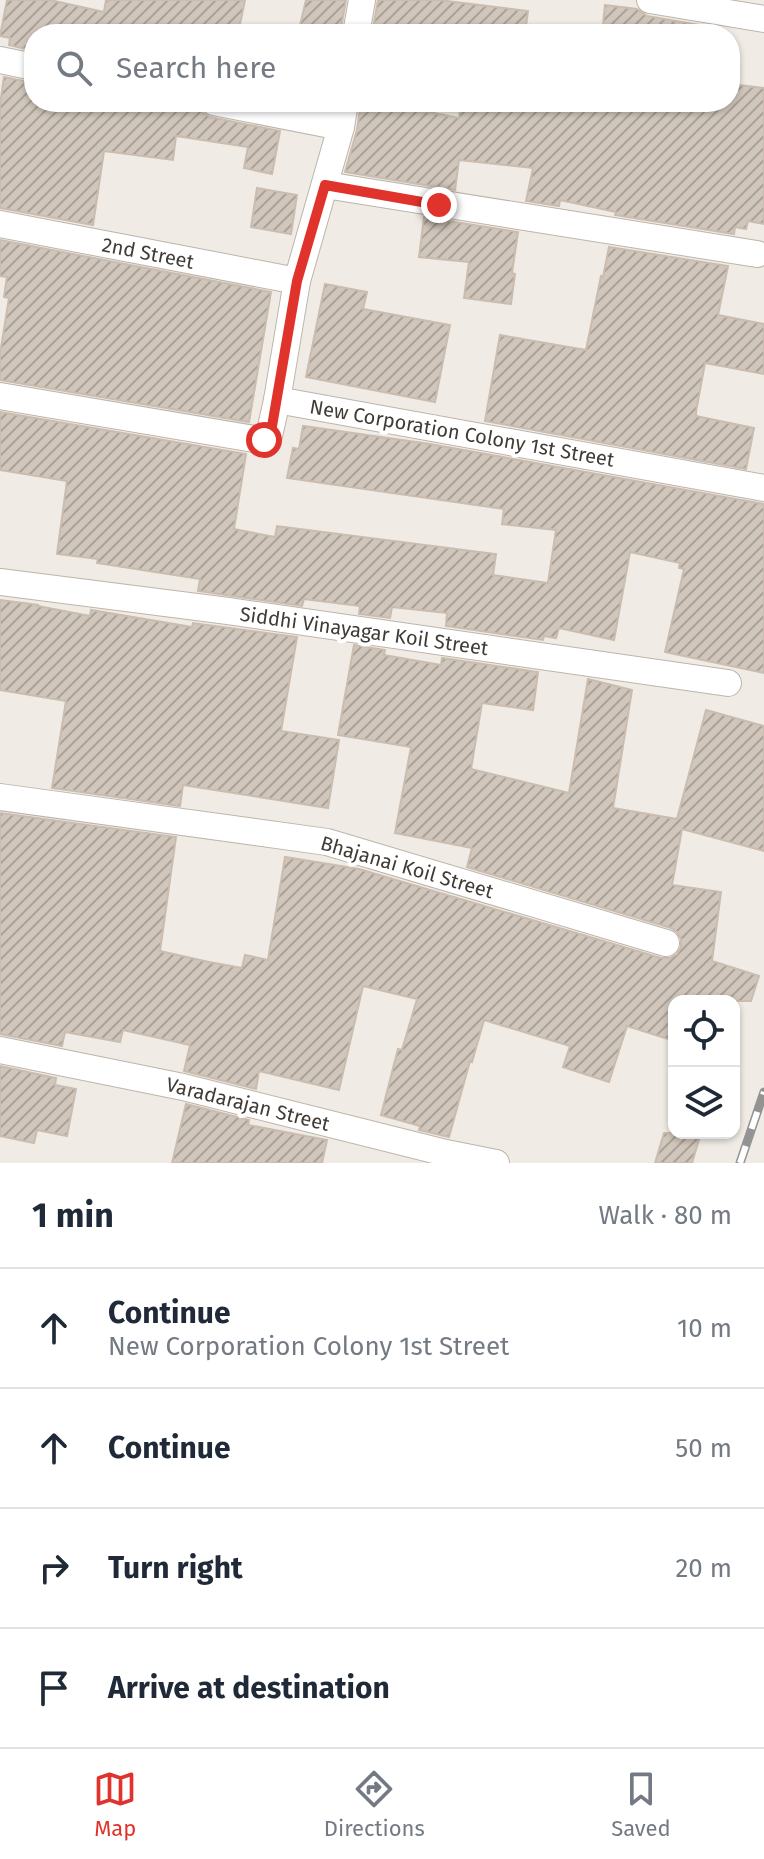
<!DOCTYPE html>
<meta charset="utf-8">
<style>
body{margin:0;font-family:"Fira Sans",sans-serif;background:#f2f2f3;color:#1f2937}
.controls{position:absolute;right:24px;bottom:24px;display:grid;overflow:hidden;border-radius:16px;box-shadow:0 2px 6px #0004}
.controls button{width:72px;height:72px;display:grid;place-items:center;padding:0;border:0;border-bottom:2px solid #e0e1e3;background:#fff;color:#1f2937;font:40px sans-serif}
.stop{position:absolute;width:24px;height:24px;margin:-18px;border:6px solid #e0332c;border-radius:50%;background:#fff}
.stop.end{background:#e0332c;border-color:#fff;box-shadow:0 2px 8px #0008}
.list{margin:0;padding:0;list-style:none}
h2{display:flex;justify-content:space-between;align-items:center;height:104px;margin:0;padding:0 32px;font-size:34px}
h2 small{font-size:26px;font-weight:400;color:#747a83}
.list li{display:grid;grid-template-columns:52px 1fr auto;gap:24px;align-items:center;box-sizing:border-box;height:120px;padding:0 32px;border-top:2px solid #e0e1e3}
.list b{display:block;font-size:30px;white-space:nowrap}
.list p{margin:0;font-size:26px;white-space:nowrap;color:#747a83}
.list em{font-size:26px;font-style:normal;color:#747a83}
.icon{flex:none;width:44px;height:44px;fill:none;stroke:currentColor;stroke-width:2;stroke-linecap:round;stroke-linejoin:round}
.map{position:relative;flex:none;width:764px;height:1163px;overflow:hidden}
.search{position:absolute;background:#fff;box-shadow:0 2px 6px #0004;left:24px;right:24px;top:24px;height:88px;display:flex;align-items:center;gap:20px;box-sizing:border-box;padding:0 28px;border-radius:32px;color:#747a83;font-size:30px}
.sheet{height:584px;background:#fff}
nav{display:flex;justify-content:space-around;align-items:center;box-sizing:border-box;height:112px;border-top:2px solid #e0e1e3;background:#fff;font-size:22px;color:#747a83}
nav a{display:grid;justify-items:center;gap:4px}
nav .on{color:#e0332c}
.map>svg:first-child{display:block}
.building{fill:url(#building-hatch);stroke:#cabdaf;stroke-width:2}
.lines{fill:none;stroke-linecap:round;stroke-linejoin:round}
.street-casing{stroke:#bdb5ab;stroke-width:28}
.street{stroke:#fff;stroke-width:26}
.rail-casing{stroke:#939393;stroke-width:9}
.rail{stroke:#fff;stroke-width:6;stroke-dasharray:18;stroke-linecap:butt}
.route{stroke:#e0332c;stroke-width:10}
.labels{text-anchor:middle;stroke-width:8;stroke-linejoin:round;paint-order:stroke}
.street-label{font-size:20px;fill:#413b35;stroke:#fff}
</style>
<div class="map">
<svg width="764" height="1163" viewBox="0 0 764 1163">
<defs>
<pattern id="building-hatch" width="6" height="6" patternUnits="userSpaceOnUse" patternTransform="scale(2)"><rect width="6" height="6" fill="#d0c6bb"/><path d="M-1 1l2-2M0 6l6-6M5 7l2-2" fill="none" stroke="#aaa299"/></pattern>
</defs>
<rect width="100%" height="100%" fill="#f0ebe4"/>
<!-- building -->
<g class="building">
<path d="M7 0H50L104 12 106 0H245L238 34H34V51L9 45 10 38 0 36Z"/>
<path d="M306 0H346L340 34H298Z"/>
<path d="M378 0H439L528 11 525 34H372Z"/>
<path d="M605 5 637 9 647 16 706 26 705 34H602Z"/>
<path d="M4 77 34 83V102H198L199 108 203 113 210 117 280 131 272 174 244 168 248 147 176 136 173 160 104 151 93 225 0 208V104Z"/>
<path d="M730 84 764 88V224L748 221 746 229 735 227 734 234 615 215 616 212 560 200 559 206 526 201 533 168 459 160 455 190 345 172 357 130 361 102H379L459 118 461 102H730Z"/>
<path d="M257 188 297 195 291 234 251 227Z"/>
<path d="M424 217 518 232 512 273 515 274 511 304 464 298 469 262 419 257Z"/>
<path d="M0 240 271 292 249 422 0 380V354L9 298 4 297 7 277 0 276Z"/>
<path d="M609 247 728 266 718 315 764 324V374L705 363 696 412V416L754 428 746 469 485 421 500 335 586 350 601 276 603 277Z"/>
<path d="M325 284 367 292 363 309 450 325 435 402 306 377Z"/>
<path d="M0 412 246 454 234 529 275 537 277 526 496 554 493 575 548 583 556 530 502 524 504 509 287 478 293 448 299 449 303 426 430 444 764 504V673L665 652 684 569 679 568 680 563 630 552 614 640 559 628 556 638 544 636 543 640 446 626 447 613 392 607 390 618 359 614 360 606 304 599 302 606 198 591 200 579 97 563 98 559 57 554 67 481 0 470Z"/>
<path d="M0 600 38 605V606L90 616 91 610 192 627 193 623 297 637 281 731 339 740 328 808 183 785 180 806 52 788 66 701 0 690Z"/>
<path d="M354 645 385 650 384 655 441 665 442 658 538 672 533 710 482 703 471 769 569 793 588 679 632 690 613 808 677 819 706 710 764 726V851L682 829 672 885 721 892 712 961 759 976 751 1001H674V1041L627 1026 609 1082 563 1067 570 1046 484 1020 472 1062 470 1061 449 1137 419 1130 420 1126 381 1115 398 1049 402 1050 417 999 363 986 339 1090 259 1071 256 1089 184 1071 190 1045 123 1030 120 1042 65 1032 62 1046 0 1034V813L176 837 160 951 209 962 242 968 245 955 268 960 285 857 359 869 661 958H670L677 954 681 947V939L677 932 671 928 467 867 472 848 395 833 411 747 338 735Z"/>
<path d="M0 1066 56 1078 55 1085 76 1089 67 1136 37 1130 34 1143 0 1136Z"/>
<path d="M186 1104 249 1120 248 1125 327 1140 322 1163H172Z"/>
<path d="M664 1133H701L692 1163H655Z"/>
</g>
<g class="lines">
<!-- street casing -->
<g class="street-casing">
<g id="street">
<path d="M650 0 764 19"/>
<path d="M356 34 362 0"/>
<path d="M0 60 34 67"/>
<path d="M214 102 341 127"/>
<path d="M325 185 757 254"/>
<path d="M0 224 297 281"/>
<path d="M0 396 260 440 269 436 277 400 764 488"/>
<path d="M277 400 297 281 341 127 345 102"/>
<path d="M0 582 228 611 728 683"/>
<path d="M0 797 327 842 666 943"/>
<path d="M0 1050 183 1087 446 1153 496 1163"/>
</g>
</g>
<!-- street -->
<use href="#street" class="street"/>
<!-- rail casing -->
<g class="rail-casing">
<path id="rail" d="M740 1163 764 1092"/>
</g>
<!-- rail -->
<use href="#rail" class="rail"/>
</g>
<g class="lines">
<!-- route -->
<path class="route" d="M264 440 269 436 271 432 297 281 325 185 439 205"/>
</g>
<g class="labels">
<!-- street labels -->
<g class="street-label">
<text transform="translate(148 253) rotate(11)" y="7">2nd Street</text>
<text transform="translate(462 433) rotate(10)" y="7">New Corporation Colony 1st Street</text>
<text transform="translate(364 631) rotate(8)" y="7">Siddhi Vinayagar Koil Street</text>
<text transform="translate(407 867) rotate(16)" y="7">Bhajanai Koil Street</text>
<text transform="translate(248 1104) rotate(14)" y="7">Varadarajan Street</text>
</g>
</g>
</svg>
<div class="controls">
<button><svg class="icon" aria-label="locate" viewBox="0 0 24 24"><circle cx="12" cy="12" r="6"/><path d="M12 2v4M12 18v4M2 12h4M18 12h4"/></svg></button>
<button><svg class="icon" aria-label="layers" viewBox="0 0 24 24"><path d="M12 4l9 5-9 5-9-5zM3 14l9 5 9-5"/></svg></button>
</div>
<div class="stop" style="left:264px;top:440px"></div>
<div class="stop end" style="left:439px;top:205px"></div>
<div class="search"><svg class="icon" aria-label="search" viewBox="0 0 24 24"><circle cx="10" cy="10" r="6"/><path d="M15 15l6 6"/></svg>Search here</div>
</div>
<section class="sheet">
<h2>1 min<small>Walk · 80 m</small></h2>
<ul class="list">
<li><svg class="icon" aria-label="ahead" viewBox="0 0 24 24"><path d="M12 20V5M6 11l6-6 6 6"/></svg><div><b>Continue</b><p>New Corporation Colony 1st Street</p></div><em>10 m</em></li>
<li><svg class="icon" aria-label="ahead" viewBox="0 0 24 24"><path d="M12 20V5M6 11l6-6 6 6"/></svg><div><b>Continue</b></div><em>50 m</em></li>
<li><svg class="icon" aria-label="right" viewBox="0 0 24 24"><path d="M7 20v-9h11M14 6l5 5-5 5"/></svg><div><b>Turn right</b></div><em>20 m</em></li>
<li><svg class="icon" aria-label="arrive" viewBox="0 0 24 24"><path d="M6 21V4h12l-3 4 3 4H6"/></svg><div><b>Arrive at destination</b></div></li>
</ul>
</section>
<nav>
<a class="on"><svg class="icon" aria-label="map" viewBox="0 0 24 24"><path d="M3 6l6-2 6 2 6-2v14l-6 2-6-2-6 2zM9 4v14M15 6v14"/></svg>Map</a>
<a><svg class="icon" aria-label="directions" viewBox="0 0 24 24"><path d="M12 3l9 9-9 9-9-9zM9 14v-3h6M13 9l2 2-2 2"/></svg>Directions</a>
<a><svg class="icon" aria-label="saved" viewBox="0 0 24 24"><path d="M7 4h10v16l-5-4-5 4z"/></svg>Saved</a>
</nav>
